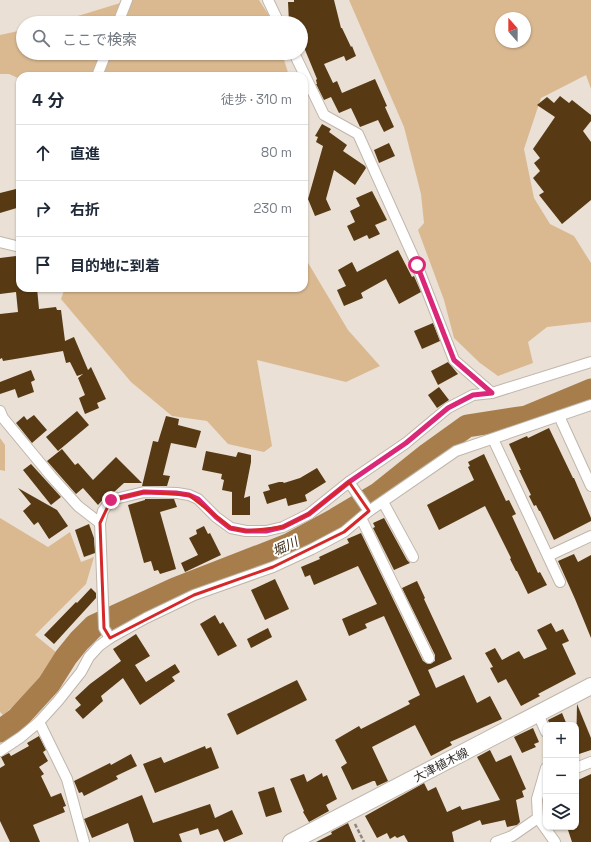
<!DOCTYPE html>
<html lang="ja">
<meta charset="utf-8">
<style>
body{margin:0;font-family:"Space Grotesk","Noto Sans JP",sans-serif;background:#f6f6f7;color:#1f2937}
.controls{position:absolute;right:12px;bottom:12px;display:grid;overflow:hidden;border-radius:8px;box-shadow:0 1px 3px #0004}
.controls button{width:36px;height:36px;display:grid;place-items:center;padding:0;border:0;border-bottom:1px solid #e0e1e3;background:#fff;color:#1f2937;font:20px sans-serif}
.compass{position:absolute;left:495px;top:12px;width:36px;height:36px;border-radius:50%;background:#fff;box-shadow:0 1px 3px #0004;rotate:339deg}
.stop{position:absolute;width:12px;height:12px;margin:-9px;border:3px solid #db2777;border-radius:50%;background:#fff}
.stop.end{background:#db2777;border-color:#fff;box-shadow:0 1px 4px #0008}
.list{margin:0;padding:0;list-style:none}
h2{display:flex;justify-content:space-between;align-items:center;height:52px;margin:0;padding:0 16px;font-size:17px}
h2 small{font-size:13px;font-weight:400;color:#747a83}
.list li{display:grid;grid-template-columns:26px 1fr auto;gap:12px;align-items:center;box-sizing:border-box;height:56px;padding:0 16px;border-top:1px solid #e0e1e3}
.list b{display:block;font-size:15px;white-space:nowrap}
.list em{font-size:13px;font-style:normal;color:#747a83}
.icon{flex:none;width:22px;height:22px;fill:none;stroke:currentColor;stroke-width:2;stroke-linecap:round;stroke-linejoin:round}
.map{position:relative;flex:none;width:591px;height:842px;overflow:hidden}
.search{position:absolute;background:#fff;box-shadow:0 1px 3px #0004;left:16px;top:16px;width:292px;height:44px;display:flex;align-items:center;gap:10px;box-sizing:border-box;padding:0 14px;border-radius:22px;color:#747a83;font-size:15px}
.panel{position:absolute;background:#fff;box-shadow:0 1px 3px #0004;left:16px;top:72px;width:292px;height:220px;border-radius:12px}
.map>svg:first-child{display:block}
.green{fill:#dab991;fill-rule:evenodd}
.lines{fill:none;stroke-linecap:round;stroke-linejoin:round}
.river{stroke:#a67d4b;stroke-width:23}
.building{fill:#573a13}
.minor-casing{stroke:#bfb6ac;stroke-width:12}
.primary-casing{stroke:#bfb6ac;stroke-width:18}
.path{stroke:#8e877f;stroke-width:2.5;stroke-dasharray:4 2;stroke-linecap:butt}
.minor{stroke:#fff;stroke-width:10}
.primary{stroke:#fff;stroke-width:16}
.route{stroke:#db2777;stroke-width:5}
.marked{fill:none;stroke:#d62828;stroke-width:3;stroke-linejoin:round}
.labels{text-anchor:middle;stroke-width:4;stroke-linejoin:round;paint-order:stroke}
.street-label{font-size:12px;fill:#332f2b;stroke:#fff}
.water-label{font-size:13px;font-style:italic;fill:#3c2a13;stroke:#fff}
</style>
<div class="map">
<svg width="591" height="842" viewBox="0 0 591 842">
<rect width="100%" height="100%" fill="#eae0d5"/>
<!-- green -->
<g class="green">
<path d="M130 0H259L270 17 272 23H55Z"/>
<path d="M349 0H591V89L586 75 541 98 524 149 534 198 550 224 574 236 591 263V322L547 327 528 342 533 363 498 376 480 363 454 338 444 300 418 230 424 223 421 194 404 127ZM501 18H525V42H501Z"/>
<path d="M23 30V53H282L289 76H20V79L9 74H0V35Z"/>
<path d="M304 256 348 330 380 366 346 382 257 360 272 446 264 452 228 444 207 421 172 416 131 382 61 299 65 288H304Z"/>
<path d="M0 438 5 445V471L0 470Z"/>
<path d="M0 518 48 547 70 532 81 562 94 557 86 584 35 635 57 653 35 688 3 715 0 712Z"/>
</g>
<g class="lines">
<!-- river -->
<path class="river" d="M0 731 17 719 49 684 66 657 79 641 94 626 175 589 288 545 336 519 378 494 428 454 467 426 526 417 591 390"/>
</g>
<!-- building -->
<g class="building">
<path d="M294 0H334L341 28H342L351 47 352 46 356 56 346 61 344 56 324 64 333 83 337 81 342 93 375 79 387 106 385 107 394 127 384 132 378 120 360 127 351 108 339 113 331 97 324 100 316 84H317L316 80 317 79 301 40V23H289L288 2H294Z"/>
<path d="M560 96 569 103 572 100 591 115V121L583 131 591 142V200L562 224 539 195 544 192 533 178 540 171 534 163 540 158 533 149 555 117 537 105 547 97 554 103Z"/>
<path d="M322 124 331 129 329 132 347 145 343 151 365 166 366 168 355 185 334 170 326 199 331 210 315 216 308 199 323 146 316 142 318 137 315 136Z"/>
<path d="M389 143 395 156 379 163 374 150Z"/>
<path d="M20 188V207L0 213V193Z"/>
<path d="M372 191 387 220 375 225 380 234 369 239 367 235 354 241 347 226 355 222 350 211 360 206 356 198Z"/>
<path d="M398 250 412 277 414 276 421 292 399 304 386 279 361 293 363 298 344 306 337 290 346 286 338 270 352 262 357 272Z"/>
<path d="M16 256 17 258H20V288H37L39 309 56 307 57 310H61L65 341 74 337 88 370 91 367 106 399 97 403 99 408 85 414 79 398 85 395 78 378 83 374 77 376 70 362 66 363 63 351 3 361 2 358 0 359V314L18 312 16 292 0 294V258Z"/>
<path d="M433 323 440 341 422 349 414 331Z"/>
<path d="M448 362 458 374 438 385 431 371Z"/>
<path d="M31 370 35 380 31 382 34 392 18 398 15 389 0 394V382Z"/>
<path d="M439 387 449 400 437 408 428 395Z"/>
<path d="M77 411 89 425 58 451 46 437Z"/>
<path d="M34 415 47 430 32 443 16 423 24 416 27 420Z"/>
<path d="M166 416 179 419 178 425 201 431 196 448 171 443 163 475 170 476 167 486H142L153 441 158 442Z"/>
<path d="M549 428 573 478H574L591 518V521L554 540 540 511H539L536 505 534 506 529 496 531 495 519 470H521L509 444 527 436 528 438Z"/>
<path d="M62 449 75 465 78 463 93 480 116 457 142 483H124L113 493 106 496 98 505 83 488 76 494 47 461Z"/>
<path d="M206 451 236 457 238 452 251 455V462L244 498 250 496V515H232V492L222 490 224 480 221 479 222 474 202 470Z"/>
<path d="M484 454 506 501 509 500 516 514 512 516 538 573 540 572 547 585 528 594 517 571H516L510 559 511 558 485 506 439 530 427 505 474 480 468 467 470 466 468 462Z"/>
<path d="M31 464 61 497 51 505 23 470Z"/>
<path d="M317 468 326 482 305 495 307 501 288 506 286 498 267 504 263 492 270 490 268 485 279 482H283L284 483 300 478Z"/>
<path d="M18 488 57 510 68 526 49 539 38 522 34 525 23 511 31 504Z"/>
<path d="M145 499H174L177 507 160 512 176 569 160 574 158 570 154 571 151 561 144 563 128 505 145 500Z"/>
<path d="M384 518 407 560 410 563 394 570 373 528 375 527 373 523Z"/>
<path d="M89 524 94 538 95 553 84 557 75 530Z"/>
<path d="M204 526 208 534 210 533 221 555 185 572 181 563 198 555 189 538 197 534 196 530Z"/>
<path d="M361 533 423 661 429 664 435 661V655L402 588 417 581 425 598 424 599 452 659 428 670 436 688 464 675 477 703 490 696 502 719 450 742 452 745 431 756 415 725 372 747 388 781 377 786 375 781H373L352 790 341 767 347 763 335 740 359 726 361 729 410 704 408 701 420 695 384 616 365 624 367 628 349 636 342 619 377 604 358 566 314 585 310 575 305 577 301 567 320 559 319 557 349 543 347 539Z"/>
<path d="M574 554 578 562 591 555V638L575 599 558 561Z"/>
<path d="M275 579 289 609 265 620 251 590Z"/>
<path d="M91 588 96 593V598L54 644 44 635 76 602 77 603Z"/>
<path d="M215 615 220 624 223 622 237 646 218 656 200 624Z"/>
<path d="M551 623 556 632 563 629 569 641 562 644 576 674 538 694 540 696 521 706 506 679 498 683 490 668 493 667 485 653 495 648 502 660 519 651 524 659 547 649 537 630Z"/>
<path d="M268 628 272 637 251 648 247 639Z"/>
<path d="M136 634 150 656 135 665 146 682 175 664 180 672 172 677 175 681 140 705 123 678 101 696 103 701 83 719 75 710 81 705 75 698 90 684 121 661 113 649Z"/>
<path d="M297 680 307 700 237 735 227 714Z"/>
<path d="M577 704 591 738V750L576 755Z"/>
<path d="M562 713 567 725H550L548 720Z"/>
<path d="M533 728 539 742 534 744 536 747 522 753 514 737Z"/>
<path d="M39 736 46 750 43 752 48 761 39 767 44 774 41 776 51 797 61 793 66 806 63 807 65 812 33 825 40 842H10L0 821V768L5 765 1 757 9 753 11 756 29 746 27 743Z"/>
<path d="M205 746 206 749 211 747 219 768 155 793 143 764 161 757 164 763Z"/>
<path d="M490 750 496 762 511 755 526 789 522 791 524 797 516 800 520 822 517 825 507 827 505 820 482 825 480 820 452 832 454 842H408L404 835 397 838 395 836 390 839 387 833 377 838 365 816 424 783 428 791 436 787 447 812 460 806 462 810 500 800 477 757Z"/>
<path d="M131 754 137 766 116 776 118 779 84 796 82 792 79 793 74 781 110 763 111 765Z"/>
<path d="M322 773 323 777 327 775 337 799 326 805 329 811 309 822 303 812 304 811 290 779 304 774 307 782Z"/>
<path d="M591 774V842H572L567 827H576V781Z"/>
<path d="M274 787 282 812 266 817 258 792Z"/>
<path d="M142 795 153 823 210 804 215 818 232 810 243 834 224 842 218 829 200 835 198 828 179 834 182 842H134L128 823 92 838 84 819Z"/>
<path d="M348 823 356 842H316L332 834 331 832Z"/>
</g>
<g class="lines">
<!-- minor casing -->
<g class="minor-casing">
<g id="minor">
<path d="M268 0 279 23"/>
<path d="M118 23 127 0"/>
<path d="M294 53 324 115 358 134 417 265 454 360 492 393"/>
<path d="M97 76 106 53"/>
<path d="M0 242 20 247"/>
<path d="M0 411 3 418 51 476 78 506 100 523"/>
<path d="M559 416 591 486"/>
<path d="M493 439 560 582"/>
<path d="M383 502 413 557"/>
<path d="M369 511 456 451 591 405"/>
<path d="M361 518 429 658"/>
<path d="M548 556 591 536"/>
<path d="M110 638 104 628 100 523 103 511 111 500 144 492 177 493 189 495 198 499 216 517 231 528 246 531H266L283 527 309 514 349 482 406 443 448 408 473 395 492 393 591 362"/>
<path d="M538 714 546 732"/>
<path d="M39 722 67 779 84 842"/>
<path d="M0 751 21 737 39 722 58 701 81 672 89 657 99 646 110 638 146 618 194 595 273 567 312 549 344 532 369 511 349 482"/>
<path d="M546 768 537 799 538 818 555 842"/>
<path d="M576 768 591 762"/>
<path d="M496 842 512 836 538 818"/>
</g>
</g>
<!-- primary casing -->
<g class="primary-casing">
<path id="primary" d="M291 842 591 686"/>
</g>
<!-- path -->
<path class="path" d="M355 824 364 842"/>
<!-- minor -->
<use href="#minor" class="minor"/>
<!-- primary -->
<use href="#primary" class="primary"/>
</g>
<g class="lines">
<!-- route -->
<path class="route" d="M111 500 144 492 176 493 189 495 198 499 216 517 230 528 246 531H266L283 527 309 514 349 482 406 443 448 408 473 395 492 393 454 360 417 265"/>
</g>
<!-- marked area -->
<path class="marked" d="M349 482 369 511 344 532 273 567 194 595 110 638 104 628 100 523 111 500 144 492 189 495 231 528 246 531 283 527 309 514Z"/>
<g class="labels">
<!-- street labels -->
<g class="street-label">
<text transform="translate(441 765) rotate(-27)" y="4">大津植木線</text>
</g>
<!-- water labels -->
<g class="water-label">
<text transform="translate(285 546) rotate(-25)" y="5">堀川</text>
</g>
</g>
</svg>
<div class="controls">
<button>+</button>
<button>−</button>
<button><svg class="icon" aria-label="layers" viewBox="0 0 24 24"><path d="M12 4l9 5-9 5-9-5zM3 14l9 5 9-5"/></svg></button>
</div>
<svg class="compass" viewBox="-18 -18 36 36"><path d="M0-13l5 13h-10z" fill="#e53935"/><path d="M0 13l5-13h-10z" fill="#747a83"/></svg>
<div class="stop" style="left:417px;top:265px"></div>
<div class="stop end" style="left:111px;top:500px"></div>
<div class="search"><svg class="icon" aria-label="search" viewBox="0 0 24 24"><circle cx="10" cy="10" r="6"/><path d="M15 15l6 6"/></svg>ここで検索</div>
<section class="panel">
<h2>4 分<small>徒歩 · 310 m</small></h2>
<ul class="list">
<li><svg class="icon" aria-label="ahead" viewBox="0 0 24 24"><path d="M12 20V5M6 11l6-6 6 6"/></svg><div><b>直進</b></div><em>80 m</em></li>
<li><svg class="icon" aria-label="right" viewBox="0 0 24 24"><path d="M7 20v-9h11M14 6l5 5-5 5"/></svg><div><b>右折</b></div><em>230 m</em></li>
<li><svg class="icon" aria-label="arrive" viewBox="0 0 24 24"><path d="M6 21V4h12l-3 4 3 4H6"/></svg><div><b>目的地に到着</b></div></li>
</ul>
</section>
</div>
